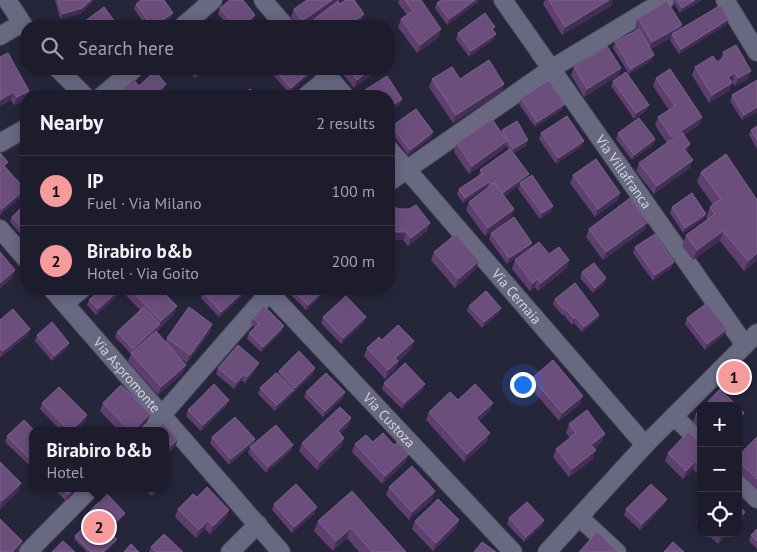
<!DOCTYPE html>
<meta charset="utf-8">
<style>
body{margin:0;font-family:"PT Sans",sans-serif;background:#252534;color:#f1f3f6}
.controls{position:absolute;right:15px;bottom:15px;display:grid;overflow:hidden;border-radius:10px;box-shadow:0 2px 12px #0003}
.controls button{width:45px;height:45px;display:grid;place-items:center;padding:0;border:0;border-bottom:1px solid #3a3a48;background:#1c1c2c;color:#f1f3f6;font:25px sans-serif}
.you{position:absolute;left:522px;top:384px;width:18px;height:18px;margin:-12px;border:4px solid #fff;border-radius:50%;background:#1a73e8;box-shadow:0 0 0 8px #1a73e833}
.badge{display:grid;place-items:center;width:32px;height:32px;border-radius:50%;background:#f59b9c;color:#111;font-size:16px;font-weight:700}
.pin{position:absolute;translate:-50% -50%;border:2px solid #fff;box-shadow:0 1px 5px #0006}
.popup{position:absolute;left:29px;top:427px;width:140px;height:65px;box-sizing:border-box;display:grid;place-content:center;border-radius:10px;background:#1c1c2c;filter:drop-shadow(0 1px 4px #0005);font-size:16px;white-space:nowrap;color:#a0a1a9}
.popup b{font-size:19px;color:#f1f3f6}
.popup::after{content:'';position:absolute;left:50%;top:100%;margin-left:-10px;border:10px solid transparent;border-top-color:#1c1c2c}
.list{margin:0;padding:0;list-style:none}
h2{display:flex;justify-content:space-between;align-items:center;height:65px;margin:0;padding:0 20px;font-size:21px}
h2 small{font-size:16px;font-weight:400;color:#a0a1a9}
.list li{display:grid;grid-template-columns:32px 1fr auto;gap:15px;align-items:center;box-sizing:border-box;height:70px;padding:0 20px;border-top:1px solid #3a3a48}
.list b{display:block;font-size:19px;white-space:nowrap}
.list p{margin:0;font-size:16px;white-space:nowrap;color:#a0a1a9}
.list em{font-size:16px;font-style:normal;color:#a0a1a9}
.icon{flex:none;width:28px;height:28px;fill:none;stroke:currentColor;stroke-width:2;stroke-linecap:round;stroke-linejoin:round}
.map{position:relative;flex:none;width:757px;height:552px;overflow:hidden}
.search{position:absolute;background:#1c1c2c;box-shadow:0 2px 12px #0003;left:20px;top:20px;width:375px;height:55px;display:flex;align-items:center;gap:12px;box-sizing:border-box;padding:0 18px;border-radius:20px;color:#a0a1a9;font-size:19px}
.panel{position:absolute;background:#1c1c2c;box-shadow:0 2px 12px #0003;left:20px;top:90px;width:375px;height:205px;border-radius:20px}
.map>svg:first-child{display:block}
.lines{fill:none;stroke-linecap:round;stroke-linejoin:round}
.minor-casing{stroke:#434254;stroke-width:20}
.minor{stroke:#686881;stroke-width:18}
.wall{fill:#5f3e70}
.shaded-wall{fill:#432e55}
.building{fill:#6b4e7c;stroke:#7c638c}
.labels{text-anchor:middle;stroke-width:4.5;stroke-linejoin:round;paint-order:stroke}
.street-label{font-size:14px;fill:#d4d4e2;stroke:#10101a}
</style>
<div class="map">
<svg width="757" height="552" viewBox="0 0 757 552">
<rect width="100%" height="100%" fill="#26263b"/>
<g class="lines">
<!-- minor casing -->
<g class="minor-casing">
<g id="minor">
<path d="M7 0 26 29"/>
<path d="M263 0 285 26"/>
<path id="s1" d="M503 0 745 345"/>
<path d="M725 0 757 52"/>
<path d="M183 26 213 0"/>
<path d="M0 36 22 23"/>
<path d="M58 69 85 96"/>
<path d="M322 69 345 96"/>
<path d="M102 96 134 69"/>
<path d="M306 96 329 77"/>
<path d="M0 143 26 128"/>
<path id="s2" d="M389 149 645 445"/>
<path d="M389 182 551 69 665 0"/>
<path d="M0 229 26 259"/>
<path id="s3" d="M52 289 281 552"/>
<path id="s4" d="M266 289 513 552"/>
<path d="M65 303 82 289"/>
<path d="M674 416 701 443"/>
<path d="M148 431 272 289"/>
<path d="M738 480 757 499"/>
<path d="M579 517 617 552"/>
<path d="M28 552 91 488"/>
<path d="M230 552 258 524"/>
<path d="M547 552 645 445 757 333"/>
</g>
</g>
<!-- minor -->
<use href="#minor" class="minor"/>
</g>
<!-- wall -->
<g class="wall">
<path d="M55 0H94L80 14 60 19Z"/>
<path d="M341 0 338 2 340 4 361 22 356 26H310L312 21 328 9 303 26H297L291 17 294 9Z"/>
<path d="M399 0H421L439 37 417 53 398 27 401 19 407 15 398 3Z"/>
<path d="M441 0H479L478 2 447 25 435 8 437 3Z"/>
<path d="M545 0H609L611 6 562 35 543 4Z"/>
<path d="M673 0H702L680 13 673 2Z"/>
<path d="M136 4 171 18 159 26H146L134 9Z"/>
<path d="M220 8 255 15 253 20 246 26H229L218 14Z"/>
<path d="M638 18 680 30 727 24 679 54 670 40 671 38 651 49 652 60 629 74 613 48 615 42 637 30 635 26Z"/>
<path d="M494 31 496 34 494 39 469 57 456 39 458 33Z"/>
<path d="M723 52 748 79 735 86 732 82H731L729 91 709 103 692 75 695 67 717 62 721 59Z"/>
<path d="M0 57 26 99 14 105 11 100 0 106Z"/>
<path d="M574 67 621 68 618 76 584 97 571 75Z"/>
<path d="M187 69H206L195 78Z"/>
<path d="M245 69H258L251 75Z"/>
<path d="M269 69H308V76L289 93 269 70Z"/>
<path d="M339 69H377L376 71 354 88Z"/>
<path d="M656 78 702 117 699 125 684 135 690 168 654 194 636 171 639 163 667 143 655 125 658 117 669 110 653 86Z"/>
<path d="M432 79H460L504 84 501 92 453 123 429 87Z"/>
<path d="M613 81 647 110 634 119 611 86Z"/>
<path d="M757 81V112L742 120 730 101 732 95Z"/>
<path d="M365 90 402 99 400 104 389 112V96H363V95Z"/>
<path d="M521 98 563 109 535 127 519 104Z"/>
<path d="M392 126 431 138 408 155 390 131Z"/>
<path d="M757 126V149L749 135 751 130Z"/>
<path d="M502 130 526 146 514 153 529 174 527 178 553 206 551 211 540 219 518 189 520 185 504 196 514 209 511 217 485 236 466 210 469 202 487 188V187L463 203 457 194 459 189 479 176 480 170 509 150 506 145 504 149 469 174 454 152 457 143 501 132Z"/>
<path d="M541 133 582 146 556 164 539 139Z"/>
<path d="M618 133 655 139 653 145 632 160 616 139Z"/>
<path d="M0 153 6 168 25 189 23 195 0 215Z"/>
<path d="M726 154 757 260 744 271 720 241 693 260 682 246 686 235 708 219 706 218 710 207 713 205 697 182 701 172Z"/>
<path d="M573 175 620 193 617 201 595 217 570 183Z"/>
<path d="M26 203V240L10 222 12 217Z"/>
<path d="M672 207 704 219 683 233 670 213Z"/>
<path d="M397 209 427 231 408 246 403 240H391Z"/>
<path d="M589 229 645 230 603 260 586 237Z"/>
<path d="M491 233 532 243 530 248 507 264 489 239Z"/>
<path d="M635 247 672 267 653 281 633 253Z"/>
<path d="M434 252 476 269 455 288 431 260Z"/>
<path d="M549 254 567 268 538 291 535 287 530 291 512 269 515 260Z"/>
<path d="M582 272 604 284 593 293 580 278Z"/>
<path d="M101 289H160L174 314 156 332 165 342 167 338 212 324 210 332 187 363 178 356 186 365 183 373 158 395 128 361 131 354 115 337 117 332 140 310 122 291 96 315 87 305 89 300Z"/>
<path d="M181 289H189L185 293Z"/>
<path d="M288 289H326L325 292 306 310 287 291Z"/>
<path d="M245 290 243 295 219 317 201 298 203 292Z"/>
<path d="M555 299 597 320 582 332 574 323 572 325 563 314 562 315 553 304Z"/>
<path d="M469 306 499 313 482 328 467 311Z"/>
<path d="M323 317 364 322 341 344 321 323Z"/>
<path d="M253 318 282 331 261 352 247 339 249 333 255 328 251 323Z"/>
<path d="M687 318 725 334 705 350 685 324Z"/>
<path d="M0 320 30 329 28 335 1 357 0 356Z"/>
<path d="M37 335 67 348 52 361 35 341Z"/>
<path d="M382 340 411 349 398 362 395 369 385 379 364 356 367 348Z"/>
<path d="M218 368H257L245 383 242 380 234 389 216 374Z"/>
<path d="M315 368 313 374 293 393 292 392 291 395 275 411 258 394 260 388 277 374 279 371Z"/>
<path d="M532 378 580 404 559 421 529 386Z"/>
<path d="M384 383 423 389 402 409 382 389Z"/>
<path d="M306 392H345L343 398 323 417 304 397Z"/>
<path d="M458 400 490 411 479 421 487 441 464 462 426 420 429 412Z"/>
<path d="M42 403 87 415 85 421 75 431H61L40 409Z"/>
<path d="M103 403 150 414 147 422 138 431H119L100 411Z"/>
<path d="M227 405 201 431 186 416 188 410Z"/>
<path d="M701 409V430L693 422 696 414Z"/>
<path d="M351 418 348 426 340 434 344 438 341 447 317 470 299 451 302 443Z"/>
<path d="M569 424 602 442 594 448 593 459 569 477 553 457 556 449 570 438 566 433Z"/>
<path d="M33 431V465L31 467 5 442 7 436Z"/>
<path d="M165 431 176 445 169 452 165 448Z"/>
<path d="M212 437 255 439 253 444 229 465 210 443Z"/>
<path d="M757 437V490L738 472V456Z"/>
<path d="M355 444 406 462 382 484 352 452Z"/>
<path d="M701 444V477L693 469 683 479 665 461 668 453Z"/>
<path d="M250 447 291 451 266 473 248 453Z"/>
<path d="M0 462 21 483 18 491 0 509Z"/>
<path d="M389 487 435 491 432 500 409 520 386 495Z"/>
<path d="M53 488H79L66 501Z"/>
<path d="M143 488H160L152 496Z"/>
<path d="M352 491 406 552H359L347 538 333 551 314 531 318 521Z"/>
<path d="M274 504 315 513 292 533 272 510Z"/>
<path d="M665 504 640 530 624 515 626 509Z"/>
<path d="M178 509 229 510 226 518 210 534 205 529 196 538 175 517Z"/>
<path d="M125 513 124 516 108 531 116 542 105 552H87L74 539 75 536 91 521 86 516 87 514Z"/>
<path d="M701 513V528L696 523 699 515Z"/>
<path d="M509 518 544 520 542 526 524 542 507 524Z"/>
<path d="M459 520 456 528 433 551 412 529 415 521Z"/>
<path d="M757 529V549L749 541 751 535Z"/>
<path d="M706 533H729L718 544Z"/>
<path d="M151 547 183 552H149Z"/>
</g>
<!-- shaded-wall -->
<g class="shaded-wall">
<path d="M91 0H94L80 14 60 19 62 14Z"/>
<path d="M332 0H341L303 26H300L302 21Z"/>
<path d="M475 0H479L478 2 447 25 449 19Z"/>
<path d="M609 0H613L611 6 562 35 565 27Z"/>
<path d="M695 0H702L680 13 682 8Z"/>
<path d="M173 13 171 18 159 26H153Z"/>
<path d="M364 14 361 22 356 26H348Z"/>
<path d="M255 15 253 20 246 26H242Z"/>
<path d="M729 19 727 24 679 54 681 49Z"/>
<path d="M682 25 679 33 672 34 671 38 649 50 652 42Z"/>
<path d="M441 29 439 37 417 53 420 45Z"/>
<path d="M496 34 494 39 469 57 471 51Z"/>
<path d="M654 55 652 60 629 74 631 69Z"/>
<path d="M621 68 618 76 584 97 587 89Z"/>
<path d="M202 69H206L195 78 197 73Z"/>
<path d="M254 69H258L251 75 253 70Z"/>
<path d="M371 69H377L376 71 354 88 357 80Z"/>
<path d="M310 71 308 76 289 93 291 88Z"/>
<path d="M751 71 748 79 735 86 738 78Z"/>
<path d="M735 73 732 82 726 86 728 77Z"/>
<path d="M732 83 729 91 709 103 712 95Z"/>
<path d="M166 84 164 89 157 96H153Z"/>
<path d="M504 84 501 92 453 123 456 115Z"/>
<path d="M29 91 26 99 14 105 17 97Z"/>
<path d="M14 92 11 100 0 106V100Z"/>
<path d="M402 99 400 104 389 112V107Z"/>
<path d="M565 104 563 109 535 127 537 122Z"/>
<path d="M649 105 647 110 634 119 636 113Z"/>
<path d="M757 107V112L742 120 744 115Z"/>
<path d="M702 117 699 125 669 145 672 137Z"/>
<path d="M433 132 431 138 408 155 410 150Z"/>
<path d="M655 139 653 145 632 160 634 155Z"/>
<path d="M528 140 526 146 511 155 513 149Z"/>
<path d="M507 141 504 149 469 174 472 166Z"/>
<path d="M584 141 582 146 556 164 558 158Z"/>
<path d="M690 144 687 152 684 149Z"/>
<path d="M693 160 690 168 654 194 657 186Z"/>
<path d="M529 174 527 180 520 183V185L500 199 502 194Z"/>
<path d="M489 182 487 187 463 203 465 198Z"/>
<path d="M25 189 23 195 0 215 2 209Z"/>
<path d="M620 193 617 201 595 217 598 209Z"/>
<path d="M553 206 551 211 540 219 542 213Z"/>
<path d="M514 209 511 217 485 236 488 228Z"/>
<path d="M706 214 704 219 683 233 685 228Z"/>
<path d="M648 222 645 230 603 260 606 252Z"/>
<path d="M430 223 427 231 408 246 411 238Z"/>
<path d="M723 231 720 241 693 260 697 250Z"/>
<path d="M394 232H406L403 240H391L389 242V236Z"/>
<path d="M532 243 530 248 507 264 509 258Z"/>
<path d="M757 253V260L744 271 748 261Z"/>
<path d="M569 260 567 268 538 291 541 283Z"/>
<path d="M479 261 476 269 455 288 458 279Z"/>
<path d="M674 262 672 267 653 281 655 275Z"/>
<path d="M15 270 12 278 0 289V283Z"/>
<path d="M606 278 604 284 593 293 595 288Z"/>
<path d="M537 279 535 287 530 291 533 283Z"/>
<path d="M120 289H122V291L96 315 98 309Z"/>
<path d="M325 289H326L325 292 306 310 308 305Z"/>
<path d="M245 290 243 295 219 317 221 312Z"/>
<path d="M177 306 174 314 158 329 161 321Z"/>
<path d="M501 308 499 313 482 328 484 322Z"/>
<path d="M599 315 597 320 582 332 584 327Z"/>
<path d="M366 317 364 322 341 344 343 338Z"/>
<path d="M576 317 574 323 572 325 574 319Z"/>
<path d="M160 324 158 329 131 354 133 349Z"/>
<path d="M212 324 210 332 187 363 190 355Z"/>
<path d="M284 326 282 331 261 352 263 347Z"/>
<path d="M30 329 28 335 1 357 3 351Z"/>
<path d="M727 329 725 334 705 350 707 344Z"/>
<path d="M414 341 411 349 398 362 395 369 385 379 388 370 395 358Z"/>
<path d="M69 343 67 348 52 361 54 356Z"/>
<path d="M259 363 257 368 245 383 247 377Z"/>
<path d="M186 365 183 373 158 395 161 387Z"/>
<path d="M315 368 313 374 293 393 295 388Z"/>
<path d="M244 374 242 380 234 389 236 383Z"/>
<path d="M425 384 423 389 402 409 404 403Z"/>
<path d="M293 390 291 395 275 411 277 405Z"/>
<path d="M345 392 343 398 323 417 325 411Z"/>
<path d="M583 396 580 404 559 421 562 413Z"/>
<path d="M229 400 227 405 201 431 203 425Z"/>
<path d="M493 403 490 411 473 426 476 418Z"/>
<path d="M744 413 741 421 738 424V419Z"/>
<path d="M150 414 147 422 138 431H133Z"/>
<path d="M87 415 85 421 75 431H71Z"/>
<path d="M351 418 348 426 335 439 338 431Z"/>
<path d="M490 433 487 441 464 462 467 454Z"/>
<path d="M605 434 602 442 588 453 591 445Z"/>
<path d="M344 438 341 447 317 470 320 462Z"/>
<path d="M178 439 176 445 169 452 171 446Z"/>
<path d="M255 439 253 444 229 465 231 459Z"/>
<path d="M293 445 291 451 266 473 268 467Z"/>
<path d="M596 450 593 459 569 477 572 469Z"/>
<path d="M409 454 406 462 382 484 385 476Z"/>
<path d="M696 461 693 469 683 479 686 471Z"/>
<path d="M21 483 18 491 0 509 2 501Z"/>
<path d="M75 488H79L66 501 68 495Z"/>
<path d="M156 488H160L152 496 154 491Z"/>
<path d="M435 491 432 500 409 520 412 512Z"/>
<path d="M667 499 665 504 640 530 642 524Z"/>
<path d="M317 507 315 513 292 533 294 527Z"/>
<path d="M229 510 226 518 210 534 213 526Z"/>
<path d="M745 512 742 520 738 524V519Z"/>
<path d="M125 513 124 516 106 533 107 530Z"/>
<path d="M459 520 456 528 433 551 436 543Z"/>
<path d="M544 520 542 526 524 542 526 537Z"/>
<path d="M208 521 205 529 196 538 199 530Z"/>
<path d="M351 528 347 538 333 551 336 541Z"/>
<path d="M724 533H729L718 544 721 536Z"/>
<path d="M117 539 116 542 105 552H103Z"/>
<path d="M22 541 20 549 17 552H12Z"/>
</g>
<!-- building -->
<g class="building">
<path d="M58 0H91L82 8 62 14Z"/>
<path d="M141 0H164L173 13 153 26H152L136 4Z"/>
<path d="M230 0H243L255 15 242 26H235L220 8Z"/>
<path d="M307 0H332L302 21 294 9Z"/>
<path d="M345 0H354L364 14 348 26H316L312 21 338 1 340 4Z"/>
<path d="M405 0H421L441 29 420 45 401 19 413 11Z"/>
<path d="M441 0H475L449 19 437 3Z"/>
<path d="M549 0H609L565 27Z"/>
<path d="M677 0H695L682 8Z"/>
<path d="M667 1 682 25 652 42 638 18Z"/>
<path d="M721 5 729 19 681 49 672 34Z"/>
<path d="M104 7 118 26H81L80 25Z"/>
<path d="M485 13 495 27 492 29 496 34 471 51 458 33Z"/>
<path d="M639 29 654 55 631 69 615 42Z"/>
<path d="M736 45 751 71 738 78 735 73 728 77 732 83 712 95 695 67 713 56 717 62 726 56 723 52Z"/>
<path d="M607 46 621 68 587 89 574 67Z"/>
<path d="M8 53 29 91 17 97 14 92 0 100V57Z"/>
<path d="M489 60 504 84 456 115 432 79 452 67 460 79Z"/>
<path d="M194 69H202L197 73Z"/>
<path d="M274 69H308L310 71 291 88Z"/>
<path d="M349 69H371L357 80Z"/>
<path d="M670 69 702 117 672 137 658 117 675 106 656 78Z"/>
<path d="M155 71 166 84 153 96H115L133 79 139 86Z"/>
<path d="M626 72 649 105 636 113 613 81Z"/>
<path d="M387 76 402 99 389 107V96H369L365 90Z"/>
<path d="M549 80 565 104 537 122 521 98Z"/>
<path d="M757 80V107L744 115 732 95Z"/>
<path d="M250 89 256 96H241Z"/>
<path d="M327 92 330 96H322Z"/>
<path d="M416 109 433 132 410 150 392 126Z"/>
<path d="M567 116 584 141 558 158 541 133Z"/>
<path d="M639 118 655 139 634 155 618 133Z"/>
<path d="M492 119 507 141 472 166 457 143Z"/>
<path d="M517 121 528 140 513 149 502 130Z"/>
<path d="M757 126V140L751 130Z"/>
<path d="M682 132 690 144 684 149 693 160 657 186 639 163Z"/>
<path d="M510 149 529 174 502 193 494 182 491 184 489 182 465 198 459 189 483 173 480 170Z"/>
<path d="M0 153 8 162 4 166 25 189 2 209 0 206Z"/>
<path d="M726 154 757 200V253L748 261 723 231 697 250 686 235 715 214 710 207 721 199 701 172Z"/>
<path d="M389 159 392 162 389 165Z"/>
<path d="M596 159 620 193 598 209 573 175Z"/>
<path d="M532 175 553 206 542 213 520 183Z"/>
<path d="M494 183 514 209 488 228 469 202Z"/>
<path d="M692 193 706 214 685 228 672 207Z"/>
<path d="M630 198 648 222 606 252 589 229Z"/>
<path d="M390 202 397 209H409L416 205 430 223 411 238 406 232H394L389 236V203Z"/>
<path d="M26 203V232L12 217Z"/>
<path d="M514 217 532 243 509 258 491 233Z"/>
<path d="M456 234 479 261 458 279 434 252Z"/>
<path d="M655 234 674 262 655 275 635 247Z"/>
<path d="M539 242 549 254 559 247 569 260 541 283 537 279 533 283 515 260Z"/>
<path d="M0 252 15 270 0 283Z"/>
<path d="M594 263 606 278 595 288 582 272Z"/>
<path d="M575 283 599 315 584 327 576 317 574 319 565 308 564 310 555 299Z"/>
<path d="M101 289H120L98 309 89 300Z"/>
<path d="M130 289H160L177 306 161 321Z"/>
<path d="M207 289H244L245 290 221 312 203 292Z"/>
<path d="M292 289H325L308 305Z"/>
<path d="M486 291 501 308 484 322 469 306Z"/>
<path d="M346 296 366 317 343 338 323 317Z"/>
<path d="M707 303 727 329 707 344 687 318Z"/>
<path d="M264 306 284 326 263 347 249 333 259 324 253 318Z"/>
<path d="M144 307 160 324 133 349 117 332Z"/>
<path d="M189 307 212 324 190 355 167 338Z"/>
<path d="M13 309 30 329 3 351 0 348V320Z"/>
<path d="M52 322 69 343 54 356 37 335Z"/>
<path d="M398 325 414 341 395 358 398 361 388 370 367 348 379 337 382 340Z"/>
<path d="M156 331 186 365 161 387 131 353Z"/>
<path d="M238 345 259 363 247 377 244 374 236 383 218 368Z"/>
<path d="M299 351 315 368 295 388 279 371Z"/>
<path d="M553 360 583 396 562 413 532 378Z"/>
<path d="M405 363 425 384 404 403 384 383Z"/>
<path d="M276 373 293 390 277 405 260 388Z"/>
<path d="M326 373 345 392 325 411 306 392Z"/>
<path d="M214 384 229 400 203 425 188 410Z"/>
<path d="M475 384 493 403 476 418 490 433 467 454 429 412 450 392 458 400Z"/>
<path d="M121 385 150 414 133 431H130L103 403Z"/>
<path d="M59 387 87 415 71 431H69L42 403Z"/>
<path d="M720 389 737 406H704Z"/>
<path d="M340 407 351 418 338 431 344 438 320 462 302 443Z"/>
<path d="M738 407 744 413 738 419Z"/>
<path d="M701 409V419L696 414Z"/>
<path d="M587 410 605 434 591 445 596 450 572 469 556 449 576 433 569 424Z"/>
<path d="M235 417 255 439 231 459 212 437Z"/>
<path d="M24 420 35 431H33V462L7 436Z"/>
<path d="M163 423 178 439 171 446 166 442 165 443V431H155Z"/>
<path d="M276 425 293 445 268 467 250 447Z"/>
<path d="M688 432 701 444V466L696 461 686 471 668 453Z"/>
<path d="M383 433 394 445 398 442 409 454 385 476 355 444 366 435 373 442Z"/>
<path d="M757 437V479L738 461V456Z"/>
<path d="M0 462 21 483 2 501 0 499Z"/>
<path d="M412 466 435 491 412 512 389 487Z"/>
<path d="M296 484 317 507 294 527 274 504Z"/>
<path d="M651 484 667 499 642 524 626 509Z"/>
<path d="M207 487 229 510 213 526 208 521 199 530 178 509 193 494 197 497Z"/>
<path d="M61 488H75L68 495Z"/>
<path d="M352 491 406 552H372L351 528 336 541 318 521Z"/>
<path d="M107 494 125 513 107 530 117 539 103 552H91L75 536 92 519 87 514Z"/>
<path d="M438 499 459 520 436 543 415 521Z"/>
<path d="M527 502 544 520 526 537 509 518Z"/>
<path d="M738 505 745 512 738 519Z"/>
<path d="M0 519 22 541 12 552H0Z"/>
<path d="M757 529V541L751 535Z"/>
<path d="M597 532 618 552H579Z"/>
<path d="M718 533H724L721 536Z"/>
<path d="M164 534 183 552H156L151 547Z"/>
<path d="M63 541 75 552H52Z"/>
<path d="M482 542 496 552H474Z"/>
<path d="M673 542 684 552H664Z"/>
<path d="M131 544 139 552H124Z"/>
</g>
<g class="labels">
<!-- street labels -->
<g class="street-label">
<text dy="5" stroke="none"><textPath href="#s1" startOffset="210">Via Villafranca</textPath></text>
<text dy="5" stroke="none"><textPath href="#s2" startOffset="195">Via Cernaia</textPath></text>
<text dy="5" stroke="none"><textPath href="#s3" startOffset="114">Via Aspromonte</textPath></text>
<text dy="5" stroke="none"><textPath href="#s4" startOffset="180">Via Custoza</textPath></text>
</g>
</g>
</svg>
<div class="controls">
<button>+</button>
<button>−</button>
<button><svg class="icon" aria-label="locate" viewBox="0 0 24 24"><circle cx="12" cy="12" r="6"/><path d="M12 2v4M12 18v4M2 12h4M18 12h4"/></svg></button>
</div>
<div class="you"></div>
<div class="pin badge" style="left:734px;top:377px">1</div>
<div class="pin badge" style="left:99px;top:527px">2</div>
<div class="popup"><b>Birabiro b&amp;b</b>Hotel</div>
<div class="search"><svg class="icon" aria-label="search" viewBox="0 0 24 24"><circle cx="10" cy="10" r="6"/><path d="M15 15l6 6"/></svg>Search here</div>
<section class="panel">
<h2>Nearby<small>2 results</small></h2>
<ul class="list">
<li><span class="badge">1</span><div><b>IP</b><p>Fuel · Via Milano</p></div><em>100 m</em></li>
<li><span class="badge">2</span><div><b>Birabiro b&amp;b</b><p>Hotel · Via Goito</p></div><em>200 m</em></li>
</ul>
</section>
</div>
